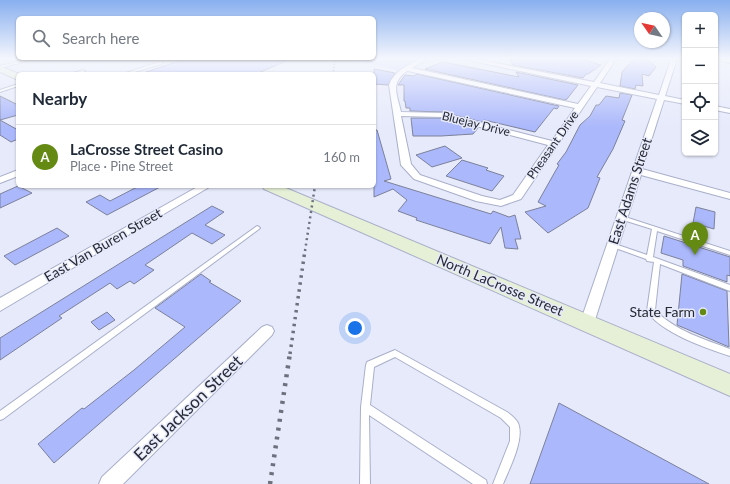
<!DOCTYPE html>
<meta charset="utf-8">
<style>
body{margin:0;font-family:Lato,sans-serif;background:#f6f6f7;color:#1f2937}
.controls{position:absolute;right:12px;top:12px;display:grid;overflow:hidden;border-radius:6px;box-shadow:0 1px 3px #0004}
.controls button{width:36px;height:36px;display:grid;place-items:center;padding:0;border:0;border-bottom:1px solid #e0e1e3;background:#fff;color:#1f2937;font:20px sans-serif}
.compass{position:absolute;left:634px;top:12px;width:36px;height:36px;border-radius:50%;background:#fff;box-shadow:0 1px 3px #0004;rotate:304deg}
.you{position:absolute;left:355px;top:328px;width:14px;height:14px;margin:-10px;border:3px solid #fff;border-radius:50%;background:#1a73e8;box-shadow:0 0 0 6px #1a73e833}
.badge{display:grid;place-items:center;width:26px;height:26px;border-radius:50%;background:#648a14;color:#fff;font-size:13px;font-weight:700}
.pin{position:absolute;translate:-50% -33px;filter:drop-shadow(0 1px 2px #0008)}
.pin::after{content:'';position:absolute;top:21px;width:14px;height:12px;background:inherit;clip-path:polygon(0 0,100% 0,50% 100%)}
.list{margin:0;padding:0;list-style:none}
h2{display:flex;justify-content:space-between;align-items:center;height:52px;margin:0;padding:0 16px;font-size:17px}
h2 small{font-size:13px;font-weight:400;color:#747a83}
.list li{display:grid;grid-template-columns:26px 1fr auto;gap:12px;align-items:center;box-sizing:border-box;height:64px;padding:0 16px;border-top:1px solid #e0e1e3}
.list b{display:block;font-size:15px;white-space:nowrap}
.list p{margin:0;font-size:13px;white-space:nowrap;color:#747a83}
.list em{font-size:13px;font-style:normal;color:#747a83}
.icon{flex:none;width:22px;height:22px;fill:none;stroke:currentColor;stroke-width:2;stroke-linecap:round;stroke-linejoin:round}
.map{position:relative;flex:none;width:730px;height:484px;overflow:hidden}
.search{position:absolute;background:#fff;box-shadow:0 1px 3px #0004;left:16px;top:16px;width:360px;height:44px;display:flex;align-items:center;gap:10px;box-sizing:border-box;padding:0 14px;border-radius:6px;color:#747a83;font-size:15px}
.panel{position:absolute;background:#fff;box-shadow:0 1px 3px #0004;left:16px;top:72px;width:360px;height:116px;border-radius:6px}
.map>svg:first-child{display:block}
.green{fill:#cdd5fc}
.building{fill:#abb8fb;stroke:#7c819a}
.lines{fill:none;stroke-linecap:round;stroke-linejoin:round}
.service-casing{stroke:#a9afc9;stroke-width:2}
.minor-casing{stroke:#a9afc9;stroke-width:2}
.secondary-casing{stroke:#a9afc9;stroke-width:2}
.service{fill:#fff;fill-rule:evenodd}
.minor{fill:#fff;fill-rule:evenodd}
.secondary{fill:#e6f0d7;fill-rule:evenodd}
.rail-far3{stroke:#6d707d;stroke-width:1.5;stroke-dasharray:1 2;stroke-linecap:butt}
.rail-far2{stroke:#6d707d;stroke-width:2.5;stroke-dasharray:2 3.5;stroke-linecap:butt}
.rail-far1{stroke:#6d707d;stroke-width:3.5;stroke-dasharray:2.5 4.5;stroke-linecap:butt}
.rail{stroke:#6d707d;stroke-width:4.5;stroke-dasharray:3 6;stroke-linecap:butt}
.poi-dot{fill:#648a14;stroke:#e6eafb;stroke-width:1.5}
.labels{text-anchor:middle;stroke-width:3;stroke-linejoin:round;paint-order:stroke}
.far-street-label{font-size:12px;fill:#272933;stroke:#e6eafb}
.street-label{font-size:14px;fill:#272933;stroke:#e6eafb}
.poi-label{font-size:14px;fill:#272933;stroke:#e6eafb;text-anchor:end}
.near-street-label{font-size:17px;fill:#272933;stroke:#e6eafb}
</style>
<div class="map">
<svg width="730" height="484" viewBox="0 0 730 484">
<rect width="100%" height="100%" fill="#e6eafb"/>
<!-- green -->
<path class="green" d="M350 59H417L398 70Z"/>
<!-- building -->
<g class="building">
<path d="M185 59H291L256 74H146V72Z"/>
<path d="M510 59H581L601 65 588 74H586L583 78 513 65Z"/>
<path d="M634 59H647L656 67 649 76 642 74 643 86 636 85 635 89 620 86 622 72Z"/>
<path d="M443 62 519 77 516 72 578 85 567 99 565 100 425 69Z"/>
<path d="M374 69 395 73 388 85 374 84Z"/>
<path d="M417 74 559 106 557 109 554 108 535 132 484 120 482 122 442 112 410 111V108H406L405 101H404V85H398L405 75 414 76Z"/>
<path d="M620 93 632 95 622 120 625 121 613 149 597 177 600 178 588 208 548 233 525 212 546 206 538 202 556 170 559 165 557 164 566 152 580 125 590 116 596 105H599L606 96 619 98Z"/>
<path d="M0 96 18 105V115L0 120 18 130V139L11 142 0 135Z"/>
<path d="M411 118H442L478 128 473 134 441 136H413Z"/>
<path d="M374 130H377L391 179 384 181 491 214 493 211 509 217 515 215 521 239H515L518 249 505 248 501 227 490 244 416 220 417 218 398 211 407 200 393 189 374 197Z"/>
<path d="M445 146 462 158 432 167 416 155Z"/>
<path d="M462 160 488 168 486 170 504 176 492 191 446 176Z"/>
<path d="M18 186 32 193 0 208V194Z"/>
<path d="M139 186H162L107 215 86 202 100 195 110 201Z"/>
<path d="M212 206 224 212 205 225 225 235 212 244 192 233 145 265 154 270 134 284 130 281 117 289 110 283 59 316 62 318 0 360V338Z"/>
<path d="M696 207 715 212 714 229 693 223Z"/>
<path d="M57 228 69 236 15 265 4 256Z"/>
<path d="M664 236 730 257V276L727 275V282L683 266V260L661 253Z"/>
<path d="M201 274 211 281 209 282 241 301 54 463 38 444 82 408 84 409 134 370 185 327 155 308Z"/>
<path d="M682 274 727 291 729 347 677 325Z"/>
<path d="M107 312 115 320 99 330 91 322Z"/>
<path d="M559 403 709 484H530Z"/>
</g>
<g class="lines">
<!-- service casing -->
<g class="service-casing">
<g id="service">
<path d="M29 59H34L0 68V66Z"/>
<path d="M162 59H165L161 64 128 74H123L159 62Z"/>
<path d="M83 70 85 71 84 72 76 74H70Z"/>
<path d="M18 84V86L0 92V90Z"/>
<path d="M622 216 730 251V255L657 231 653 257 730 285V291L660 264 655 310C675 331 704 339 730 349V356C706 348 661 333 647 311L654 262 647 261 646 259 610 246 609 245 612 243 647 255 652 229 620 219 619 218Z"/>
<path d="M257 226 259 227 260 228 259 229 3 419 0 420V411Z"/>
<path d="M395 350 507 412C511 415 516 419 518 423 525 439 509 469 503 484H493L510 441V427L501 418 395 357 374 367 370 405 486 480 487 484H473L369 415 370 484H360L361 407 366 365 367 362Z"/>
</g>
</g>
<!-- minor casing -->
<g class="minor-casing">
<g id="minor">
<path d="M420 59H428L412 68 578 104 591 86 463 59H475L594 82 610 59H616L600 83 659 95 671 59H677L665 96 685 100V104L664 100 642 169 730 193V199L641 175 594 323 592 327 587 329 582 327 580 323 657 99 597 87 521 199 501 206 476 201 414 179 401 165 389 85C394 71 408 65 420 59ZM407 71H408L575 108 552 141 442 113 401 112C397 94 390 83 407 71ZM401 116 442 117 548 145 513 195 500 200 482 196 420 175 411 164Z"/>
<path d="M717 59H730V63L718 60Z"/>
<path d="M715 106 730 109V113L715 110Z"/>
<path d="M18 170V176L0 183V177Z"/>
<path d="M199 186H211L0 311V298Z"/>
<path d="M267 325 272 327 274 331 272 335 123 484H99L102 477 262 327Z"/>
</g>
</g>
<!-- secondary casing -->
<g class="secondary-casing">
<g id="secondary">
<path d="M0 66 19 74 18 80 0 72Z"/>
<path d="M262 186H281L730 374V396L264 189Z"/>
</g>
</g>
<!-- service -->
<use href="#service" class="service"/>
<!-- minor -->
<use href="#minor" class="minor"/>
<!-- secondary -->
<use href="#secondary" class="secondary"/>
<!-- rail-far3 -->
<path class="rail-far3" d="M333 74 335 59"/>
<!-- rail-far2 -->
<path class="rail-far2" d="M305 251 315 186"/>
<!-- rail-far1 -->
<path class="rail-far1" d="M290 354 305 250"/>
<!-- rail -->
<path class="rail" d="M270 484 290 353"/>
</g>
<!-- sky -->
<linearGradient id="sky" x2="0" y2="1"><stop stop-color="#88afef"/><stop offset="0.46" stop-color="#f4f6fd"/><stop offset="1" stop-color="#f4f6fd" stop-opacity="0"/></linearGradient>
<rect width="730" height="127" fill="url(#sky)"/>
<!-- markers -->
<circle class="poi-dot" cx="703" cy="312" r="4"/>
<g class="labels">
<!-- far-street labels -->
<g class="far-street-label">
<text transform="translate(476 124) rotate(14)" y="4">Bluejay Drive</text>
<text transform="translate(553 145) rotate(-55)" y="4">Pheasant Drive</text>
</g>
<!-- street labels -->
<g class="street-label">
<text transform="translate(630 191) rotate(-72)" y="5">East Adams Street</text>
<text transform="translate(103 245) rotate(-30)" y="5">East Van Buren Street</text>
<text transform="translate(500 285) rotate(23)" y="5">North LaCrosse Street</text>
</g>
<!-- poi labels -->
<g class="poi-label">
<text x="695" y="317">State Farm</text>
</g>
<!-- near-street labels -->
<g class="near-street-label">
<text transform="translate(188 408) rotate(-44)" y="6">East Jackson Street</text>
</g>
</g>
</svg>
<div class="controls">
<button>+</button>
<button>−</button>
<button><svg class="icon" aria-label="locate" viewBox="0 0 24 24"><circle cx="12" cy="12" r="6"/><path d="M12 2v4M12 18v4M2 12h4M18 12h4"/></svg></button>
<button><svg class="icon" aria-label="layers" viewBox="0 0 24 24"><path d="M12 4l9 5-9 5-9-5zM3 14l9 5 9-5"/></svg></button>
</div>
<svg class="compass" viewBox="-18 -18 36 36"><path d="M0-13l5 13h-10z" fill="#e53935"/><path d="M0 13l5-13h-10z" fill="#747a83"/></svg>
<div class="you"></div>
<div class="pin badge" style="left:695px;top:255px">A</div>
<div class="search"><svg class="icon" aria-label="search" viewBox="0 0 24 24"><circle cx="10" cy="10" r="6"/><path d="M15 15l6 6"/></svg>Search here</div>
<section class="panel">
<h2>Nearby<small></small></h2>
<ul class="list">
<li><span class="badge">A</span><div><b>LaCrosse Street Casino</b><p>Place · Pine Street</p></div><em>160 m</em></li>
</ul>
</section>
</div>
